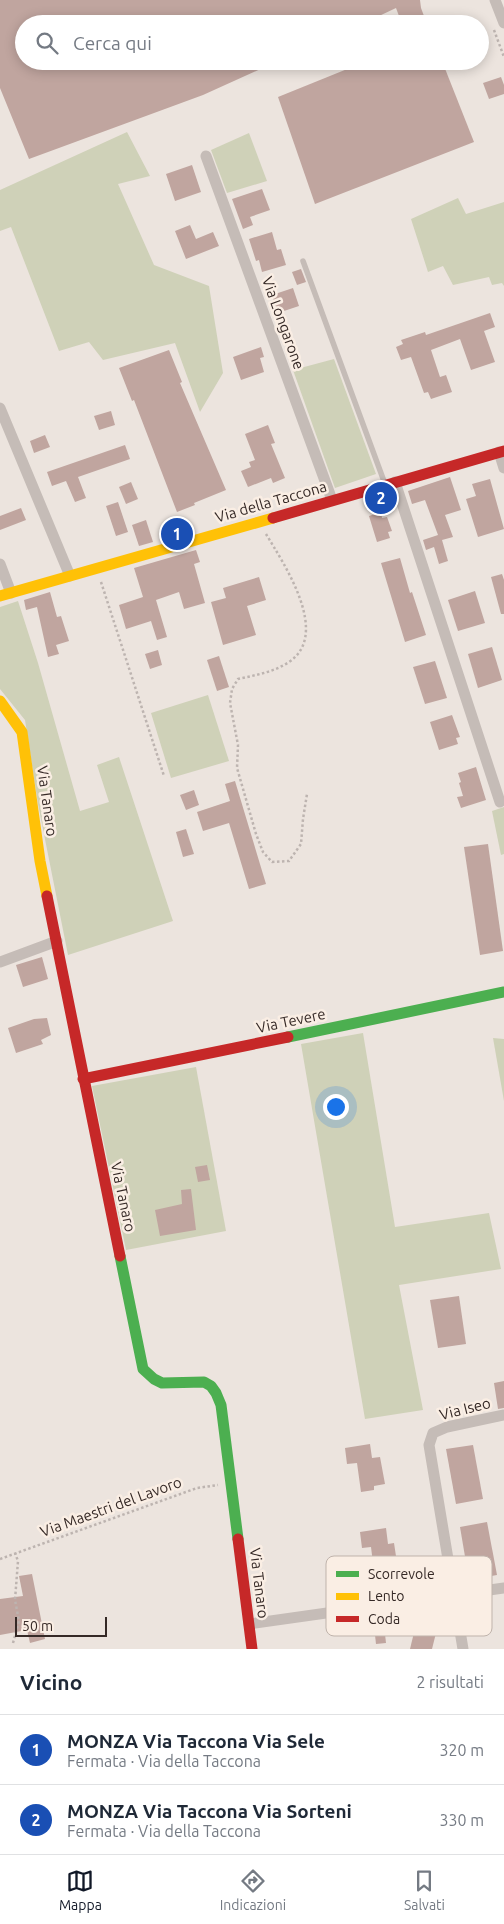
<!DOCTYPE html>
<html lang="it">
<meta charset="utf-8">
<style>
body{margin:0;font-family:Ubuntu,sans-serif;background:#f2f2f3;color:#1f2937}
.scale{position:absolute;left:15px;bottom:12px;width:92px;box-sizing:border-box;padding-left:5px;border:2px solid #352926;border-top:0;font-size:14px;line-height:18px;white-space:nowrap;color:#352926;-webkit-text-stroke:4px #faeee4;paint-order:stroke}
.you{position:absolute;left:335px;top:1106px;width:18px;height:18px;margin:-12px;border:4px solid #fff;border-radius:50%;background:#1a73e8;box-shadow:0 0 0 8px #1a73e833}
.badge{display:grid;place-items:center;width:32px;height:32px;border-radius:50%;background:#111827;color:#fff;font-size:16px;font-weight:700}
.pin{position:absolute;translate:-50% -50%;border:2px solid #fff;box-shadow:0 1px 5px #0006}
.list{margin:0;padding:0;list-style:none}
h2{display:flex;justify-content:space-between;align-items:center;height:65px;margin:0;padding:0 20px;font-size:21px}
h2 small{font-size:16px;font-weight:400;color:#747a83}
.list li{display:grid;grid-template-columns:32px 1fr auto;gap:15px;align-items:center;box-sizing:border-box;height:70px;padding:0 20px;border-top:1px solid #e0e1e3}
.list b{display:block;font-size:19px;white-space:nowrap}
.list p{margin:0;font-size:16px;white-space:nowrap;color:#747a83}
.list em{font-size:16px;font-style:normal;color:#747a83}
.icon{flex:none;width:28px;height:28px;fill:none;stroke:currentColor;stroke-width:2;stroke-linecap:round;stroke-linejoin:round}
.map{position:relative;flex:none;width:504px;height:1649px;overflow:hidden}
.search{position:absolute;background:#fff;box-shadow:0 2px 12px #0003;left:15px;right:15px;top:15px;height:55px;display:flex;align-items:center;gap:12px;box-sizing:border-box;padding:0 18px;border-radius:28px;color:#747a83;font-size:19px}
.sheet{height:205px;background:#fff}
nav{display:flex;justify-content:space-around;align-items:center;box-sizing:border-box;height:70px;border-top:1px solid #e0e1e3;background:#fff;font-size:14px;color:#747a83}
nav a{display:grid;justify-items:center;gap:2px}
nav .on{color:#111827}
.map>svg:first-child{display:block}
.green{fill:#cfd1b8}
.building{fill:#c0a59f}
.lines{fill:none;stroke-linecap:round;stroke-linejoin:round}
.path{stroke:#bdb4b0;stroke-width:2.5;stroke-dasharray:2.5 2.5;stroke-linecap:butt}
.lane{stroke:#c5bcb7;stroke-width:5.5}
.street{stroke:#c5bcb7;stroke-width:11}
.fast{stroke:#4caf50;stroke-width:11}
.slow{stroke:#ffc107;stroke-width:11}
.jam{stroke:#c62828;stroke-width:11}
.labels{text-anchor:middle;stroke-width:5;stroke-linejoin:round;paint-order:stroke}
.street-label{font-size:15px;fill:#352926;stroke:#faeee4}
.key{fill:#faeee4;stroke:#bfb3ab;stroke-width:1}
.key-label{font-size:14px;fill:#352926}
</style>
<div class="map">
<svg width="504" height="1649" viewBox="0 0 504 1649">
<rect width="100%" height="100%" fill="#ece4de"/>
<!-- green -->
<g class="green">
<path d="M127 132 150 176 118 184 154 265 209 286 223 373 200 412 175 343 103 360 89 342 59 351 11 227 0 231V190Z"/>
<path d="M249 133 267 181 227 193 211 150Z"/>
<path d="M458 198 466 214 504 202V286L502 283 492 285 489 277 453 285 443 266 428 272 411 219Z"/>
<path d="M334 359 376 474 335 488 293 370Z"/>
<path d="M18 601 38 663 80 811 109 802 97 765 119 757 173 921 68 955 38 804 25 720 0 689V607Z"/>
<path d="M208 695 229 761 171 778 151 713Z"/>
<path d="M504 807V854L501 855 492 811Z"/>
<path d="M363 1033 395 1227 489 1213 501 1269 399 1285 423 1410 365 1419 301 1044Z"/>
<path d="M493 1038 504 1039V1101Z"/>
<path d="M196 1067 226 1231 126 1250 92 1086Z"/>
</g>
<!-- building -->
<g class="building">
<path d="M0 0H420L421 8 427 24H402L396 8 362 24H24V61H278L203 95 29 159 0 88Z"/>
<path d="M367 61H442L474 142 315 204 278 97Z"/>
<path d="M501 77 504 85V94L489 99 483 83Z"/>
<path d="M192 165 201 192 175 201 166 174Z"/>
<path d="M262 189 270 210 250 217 253 225 243 229 232 199Z"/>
<path d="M190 225 196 239 213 232 219 246 186 259 175 231Z"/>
<path d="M272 232 277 250 281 249 286 265 262 272 259 260 256 261 249 239Z"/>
<path d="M301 269 306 282 297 285 292 272Z"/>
<path d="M293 288 299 306 278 313 272 295Z"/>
<path d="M490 313 495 327 484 331 495 362 471 370 460 339 431 350 440 377 446 375 452 392 431 399 428 392 424 393 411 357 401 360 396 347 403 344 401 340 425 332 426 335Z"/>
<path d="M261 347 264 357 260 358 264 372 241 380 233 357Z"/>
<path d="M169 350 182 382 180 383 226 490 194 503 195 505 177 512 134 400 132 401 119 368Z"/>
<path d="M111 411 115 425 99 430 94 416Z"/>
<path d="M268 425 275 443 271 444 285 478 273 483 271 478 248 487 241 471 251 467 249 462 255 460 245 434Z"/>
<path d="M45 435 50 447 34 453 30 441Z"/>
<path d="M125 445 130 459 78 477 86 498 75 502 66 481 52 486 47 472Z"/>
<path d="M450 477 461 510 445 515 453 537 442 540 448 561 439 564 434 547 426 550 423 540 438 535 425 500 412 504 408 491Z"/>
<path d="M490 479 504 529 478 537 466 499 476 496 472 484Z"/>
<path d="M131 482 138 499 126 504 119 487Z"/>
<path d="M118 502 128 532 116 536 106 506Z"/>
<path d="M21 508 26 520 0 530V516Z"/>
<path d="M381 512 382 518 387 517 392 531 388 532 390 538 377 542 369 516Z"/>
<path d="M146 520 153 542 139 546 132 525Z"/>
<path d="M196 550 200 562 194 564 205 603 184 609 179 592 156 600 167 637 157 640 151 621 126 629 119 605 143 597 134 568Z"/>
<path d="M400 558 410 593 412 592 426 635 405 642 381 563Z"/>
<path d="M502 574 504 580V614H501L491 577Z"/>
<path d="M259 577 266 600 247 606 256 635 223 645 211 602 226 598 223 588Z"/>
<path d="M475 591 485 623 458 631 448 600Z"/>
<path d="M50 592 57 617 61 616 69 641 56 645 59 654 48 657 37 607 26 610 24 600Z"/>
<path d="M492 647 502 680 478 688 468 654Z"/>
<path d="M158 650 162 665 150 669 145 654Z"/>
<path d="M219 656 229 687 217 691 207 660Z"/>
<path d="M435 661 447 698 425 704 413 667Z"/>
<path d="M452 715 460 737 456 738 458 744 439 750 430 722Z"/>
<path d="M476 767 486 800 461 808 457 797 463 796 459 783 461 782 458 773Z"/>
<path d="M235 781 266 884 249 889 229 823 203 831 197 812 230 801 225 784Z"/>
<path d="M194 790 199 805 186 810 180 795Z"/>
<path d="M186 829 194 854 183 857 176 832Z"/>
<path d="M488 844 503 951 480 955 464 847Z"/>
<path d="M42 957 48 979 23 987 16 965Z"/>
<path d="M47 1018 51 1035 41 1040 43 1044 16 1053 8 1028 34 1019Z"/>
<path d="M207 1165 210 1180 198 1182 195 1167Z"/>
<path d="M191 1189 196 1230 160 1236 155 1210 182 1204 181 1190Z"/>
<path d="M459 1296 466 1344 438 1348 430 1300Z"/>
<path d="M504 1381V1408L498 1409 494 1383Z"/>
<path d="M370 1444 372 1458 380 1457 385 1484 374 1486V1490L361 1492 357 1463 347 1464 345 1448Z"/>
<path d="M473 1445 483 1499 456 1504 446 1449Z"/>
<path d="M487 1522 497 1575 469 1580 460 1527Z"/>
<path d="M386 1528 388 1544 394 1543 399 1576 375 1579 371 1547 362 1548 360 1532Z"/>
<path d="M32 1574 45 1639 30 1643 27 1630 0 1635V1599L23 1596 19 1576Z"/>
<path d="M418 1616 439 1621 432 1649H410Z"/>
<path d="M384 1625 386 1643 376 1644 374 1626Z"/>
</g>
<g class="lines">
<!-- path -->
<g class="path">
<path d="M494 30 504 57"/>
<path d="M266 534C284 564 331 634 289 662 274 672 256 675 238 679L232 689 230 703 238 745 237 768 256 834 263 852 272 862 289 861 301 844 303 819 307 794"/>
<path d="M101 582 164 776"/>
<path d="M0 1559 197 1488 218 1485"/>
<path d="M13 1643 19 1621 15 1600 18 1561 15 1553"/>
</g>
<!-- lane -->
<path class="lane" d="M303 261 385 484"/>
<!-- street -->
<g class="street">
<path d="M495 0 504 23"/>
<path d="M206 156 332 500"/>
<path d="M0 408 70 576"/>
<path d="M499 452 504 468"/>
<path d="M395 482 500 802"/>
<path d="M0 564 11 593"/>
<path d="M0 962 57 941"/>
<path d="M249 1624 504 1588"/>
<path d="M463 1649 429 1445 433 1433 447 1427 504 1415"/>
</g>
<!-- fast -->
<g class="fast">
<path d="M288 1037 504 992"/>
<path d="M120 1256 143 1369 154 1379 162 1383 204 1382 211 1386 216 1393 221 1405 238 1539"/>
</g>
<!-- slow -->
<g class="slow">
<path d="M0 596 273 518"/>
<path d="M0 701 22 732 40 861 47 896"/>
</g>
<!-- jam -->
<g class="jam">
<path d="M273 518 504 451"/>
<path d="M47 896 120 1256"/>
<path d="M83 1079 288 1037"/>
<path d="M238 1539 252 1649"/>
</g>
</g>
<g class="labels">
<!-- street labels -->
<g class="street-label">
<text transform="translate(283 323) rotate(70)" y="5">Via Longarone</text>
<text transform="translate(271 502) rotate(-16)" y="5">Via della Taccona</text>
<text transform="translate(47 801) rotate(82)" y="5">Via Tanaro</text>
<text transform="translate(291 1021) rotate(-12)" y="5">Via Tevere</text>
<text transform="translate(123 1197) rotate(78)" y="5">Via Tanaro</text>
<text transform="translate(465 1409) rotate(-14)" y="5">Via Iseo</text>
<text transform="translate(111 1507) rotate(-20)" y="5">Via Maestri del Lavoro</text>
<text transform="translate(259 1583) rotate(83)" y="5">Via Tanaro</text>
</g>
</g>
<!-- legend -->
<rect x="326" y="1556" width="166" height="80" rx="8" class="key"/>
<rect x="336" y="1571" width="23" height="6" fill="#4caf50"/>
<rect x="336" y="1593" width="23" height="7" fill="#ffc107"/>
<rect x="336" y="1616" width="23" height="6" fill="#c62828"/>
<g class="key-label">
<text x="368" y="1579">Scorrevole</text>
<text x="368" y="1601">Lento</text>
<text x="368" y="1624">Coda</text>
</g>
</svg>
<div class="scale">50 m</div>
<div class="you"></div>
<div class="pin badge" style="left:177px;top:534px;background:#1a4fb4">1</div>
<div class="pin badge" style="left:381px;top:498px;background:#1a4fb4">2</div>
<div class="search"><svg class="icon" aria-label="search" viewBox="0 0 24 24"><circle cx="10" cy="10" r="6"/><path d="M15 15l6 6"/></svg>Cerca qui</div>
</div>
<section class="sheet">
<h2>Vicino<small>2 risultati</small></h2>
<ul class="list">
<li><span class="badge" style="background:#1a4fb4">1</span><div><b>MONZA Via Taccona Via Sele</b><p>Fermata · Via della Taccona</p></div><em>320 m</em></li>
<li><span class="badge" style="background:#1a4fb4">2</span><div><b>MONZA Via Taccona Via Sorteni</b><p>Fermata · Via della Taccona</p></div><em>330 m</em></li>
</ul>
</section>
<nav>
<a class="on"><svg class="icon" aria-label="map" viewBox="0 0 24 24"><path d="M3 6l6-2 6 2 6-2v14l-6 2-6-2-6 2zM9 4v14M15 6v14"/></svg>Mappa</a>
<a><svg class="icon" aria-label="directions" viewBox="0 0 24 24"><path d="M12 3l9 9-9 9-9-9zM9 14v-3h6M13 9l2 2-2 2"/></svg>Indicazioni</a>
<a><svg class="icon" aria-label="saved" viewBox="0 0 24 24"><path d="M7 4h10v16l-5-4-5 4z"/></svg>Salvati</a>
</nav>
